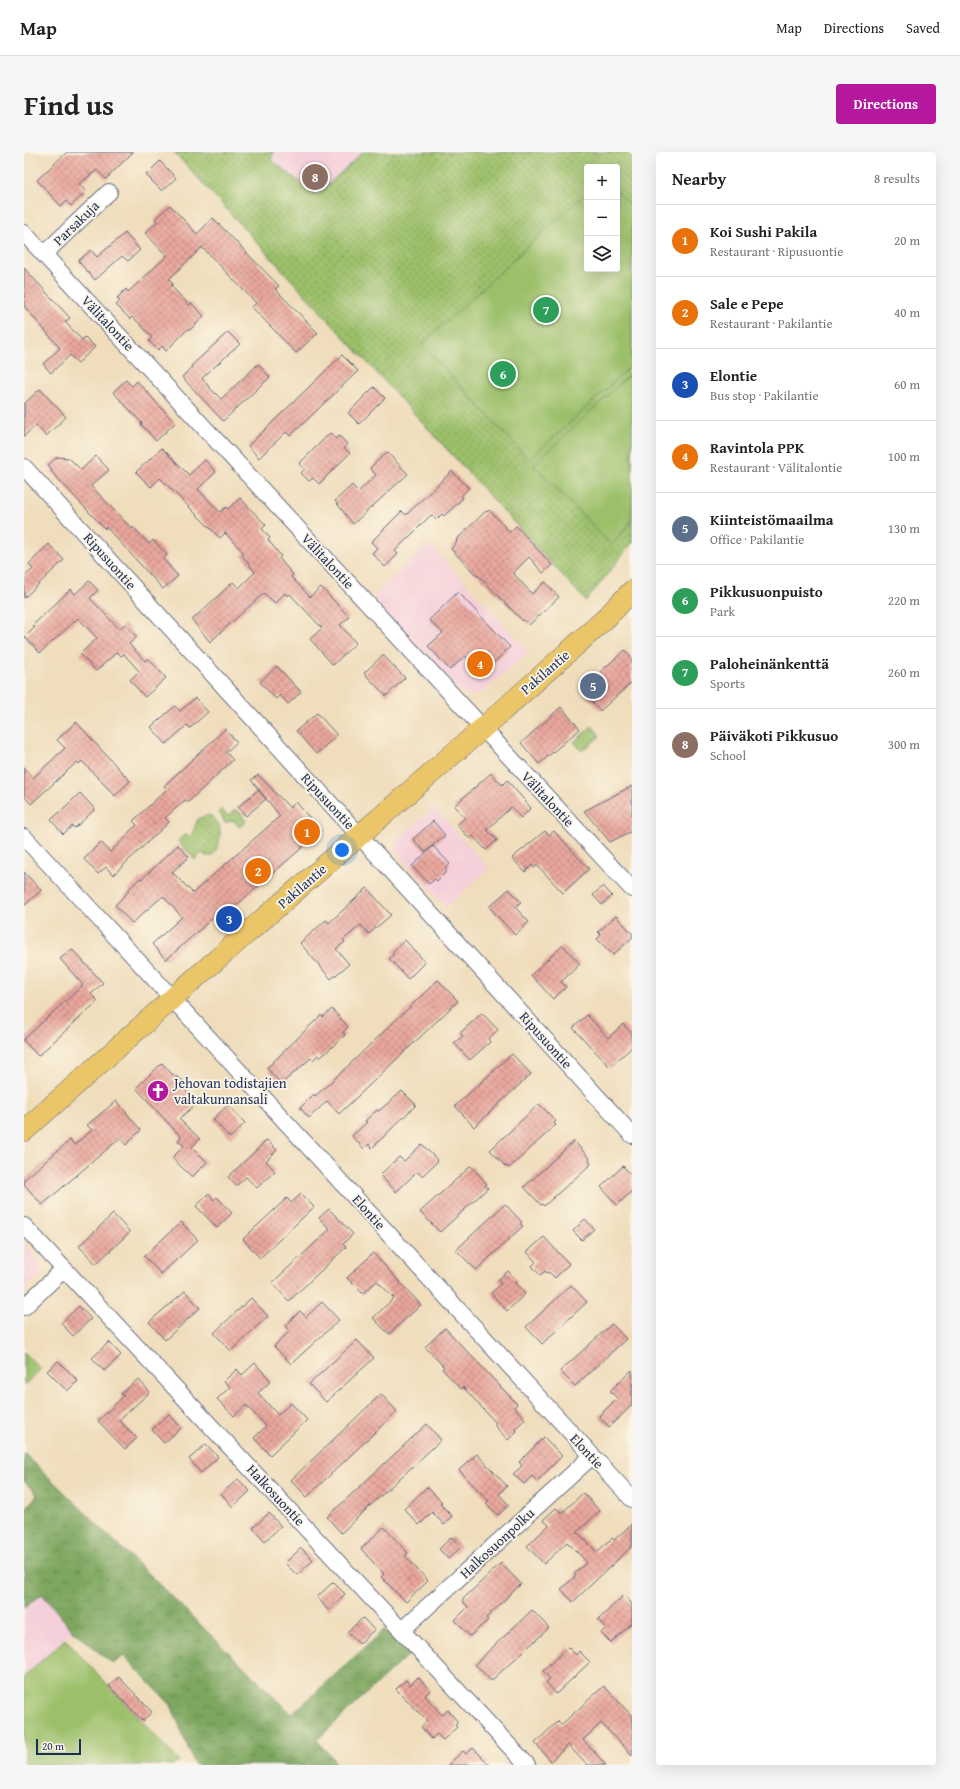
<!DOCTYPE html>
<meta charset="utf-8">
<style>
body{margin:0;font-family:"Gentium Book Plus",serif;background:#f6f6f6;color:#222}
.controls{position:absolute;right:12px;top:12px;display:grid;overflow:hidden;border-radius:4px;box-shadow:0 4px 16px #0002}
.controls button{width:36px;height:36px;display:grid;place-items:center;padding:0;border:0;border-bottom:1px solid #e0e0e0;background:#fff;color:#222;font:20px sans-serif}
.scale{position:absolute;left:12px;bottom:10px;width:45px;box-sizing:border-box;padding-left:4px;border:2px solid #1b2f5e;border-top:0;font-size:11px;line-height:14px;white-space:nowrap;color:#1b2f5e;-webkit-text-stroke:3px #fcf5e5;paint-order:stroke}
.you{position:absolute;left:318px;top:698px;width:14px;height:14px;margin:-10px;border:3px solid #fff;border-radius:50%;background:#1a73e8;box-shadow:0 0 0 6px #1a73e833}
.badge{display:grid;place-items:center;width:26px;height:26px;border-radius:50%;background:#b5179e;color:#fff;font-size:13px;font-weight:700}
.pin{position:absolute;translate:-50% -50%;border:2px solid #fff;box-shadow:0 1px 4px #0006}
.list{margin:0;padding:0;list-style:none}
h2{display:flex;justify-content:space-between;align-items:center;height:52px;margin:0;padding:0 16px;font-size:17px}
h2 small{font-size:13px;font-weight:400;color:#767676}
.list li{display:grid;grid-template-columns:26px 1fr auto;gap:12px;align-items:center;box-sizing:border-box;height:72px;padding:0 16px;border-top:1px solid #e0e0e0}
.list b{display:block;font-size:15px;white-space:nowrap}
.list p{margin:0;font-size:13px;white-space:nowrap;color:#767676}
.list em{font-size:13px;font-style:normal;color:#767676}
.icon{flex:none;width:22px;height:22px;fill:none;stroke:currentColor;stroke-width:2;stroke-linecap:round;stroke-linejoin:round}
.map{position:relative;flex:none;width:608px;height:1613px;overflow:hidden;border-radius:4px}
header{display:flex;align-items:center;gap:24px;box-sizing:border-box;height:56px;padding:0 20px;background:#fff;border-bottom:1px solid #e0e0e0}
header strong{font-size:19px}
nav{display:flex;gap:22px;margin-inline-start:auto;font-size:14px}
.intro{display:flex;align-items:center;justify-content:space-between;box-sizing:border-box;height:96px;padding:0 24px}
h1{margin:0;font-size:28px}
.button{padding:10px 18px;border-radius:4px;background:#b5179e;color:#fff;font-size:14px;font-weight:700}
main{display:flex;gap:24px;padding:0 24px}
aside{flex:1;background:#fff;border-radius:4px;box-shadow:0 4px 16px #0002}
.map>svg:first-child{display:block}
.built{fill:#f5cfda}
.grass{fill:url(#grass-tufts);stroke:#5c7864}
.forest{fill:url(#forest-crowns);stroke:#4c6a5e}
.park{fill:url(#park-dots);stroke:#5c7864;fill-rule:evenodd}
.pitch{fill:#9cc06a;stroke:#5c7864}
.building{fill:url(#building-cross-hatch)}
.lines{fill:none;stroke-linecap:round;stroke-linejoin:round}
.minor-casing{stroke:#656c7f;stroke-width:18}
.major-casing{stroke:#656c7f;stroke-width:22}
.minor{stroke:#fff;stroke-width:16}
.major{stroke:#ebc669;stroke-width:21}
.labels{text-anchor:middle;stroke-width:3.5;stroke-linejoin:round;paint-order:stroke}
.street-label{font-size:14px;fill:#1b2f5e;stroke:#fcf5e5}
.poi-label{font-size:14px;fill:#1b2f5e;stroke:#fcf5e5;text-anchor:start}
</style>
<header>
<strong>Map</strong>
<nav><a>Map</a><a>Directions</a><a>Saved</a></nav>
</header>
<div class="intro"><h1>Find us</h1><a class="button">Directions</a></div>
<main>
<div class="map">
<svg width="608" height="1613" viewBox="0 0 608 1613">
<defs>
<pattern id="grass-tufts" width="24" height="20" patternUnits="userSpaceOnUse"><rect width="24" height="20" fill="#9cc06a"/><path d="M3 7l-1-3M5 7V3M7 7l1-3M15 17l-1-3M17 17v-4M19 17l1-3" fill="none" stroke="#7e9c5a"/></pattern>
<pattern id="forest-crowns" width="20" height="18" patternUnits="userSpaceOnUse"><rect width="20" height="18" fill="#7da65e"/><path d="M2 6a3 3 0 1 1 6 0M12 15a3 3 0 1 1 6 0" fill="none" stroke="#668851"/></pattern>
<pattern id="park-dots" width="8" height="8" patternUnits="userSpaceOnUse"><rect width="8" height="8" fill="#9cc06a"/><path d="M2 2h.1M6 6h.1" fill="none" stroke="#7e9c5a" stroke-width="1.8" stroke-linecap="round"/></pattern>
<pattern id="building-cross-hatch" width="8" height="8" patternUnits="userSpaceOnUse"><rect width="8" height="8" fill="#eaa79d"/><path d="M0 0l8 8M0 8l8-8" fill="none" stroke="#bd8883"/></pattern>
</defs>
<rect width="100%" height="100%" fill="#fcf5e5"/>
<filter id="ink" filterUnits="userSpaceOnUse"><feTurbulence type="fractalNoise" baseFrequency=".025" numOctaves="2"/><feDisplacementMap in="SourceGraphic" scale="8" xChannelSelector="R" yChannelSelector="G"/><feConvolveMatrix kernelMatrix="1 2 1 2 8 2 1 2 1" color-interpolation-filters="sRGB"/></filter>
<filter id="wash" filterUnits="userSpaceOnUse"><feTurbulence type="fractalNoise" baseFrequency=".012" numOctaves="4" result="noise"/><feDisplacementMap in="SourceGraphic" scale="16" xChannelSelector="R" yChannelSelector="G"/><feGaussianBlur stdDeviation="0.9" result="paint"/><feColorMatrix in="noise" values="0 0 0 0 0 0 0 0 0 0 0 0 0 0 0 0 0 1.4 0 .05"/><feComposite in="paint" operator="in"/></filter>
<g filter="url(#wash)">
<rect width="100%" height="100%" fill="#efddbb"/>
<!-- built -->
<g class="built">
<path d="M250 0H339L293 43 246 8Z"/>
<path d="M405 392 505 499 460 539 452 543H443L435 538 348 445Z"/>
<path d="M410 655 465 717 422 755 372 699 373 689Z"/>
<path d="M0 1092 17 1111 16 1124 0 1139Z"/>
<path d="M18 1442 49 1479 0 1525V1456Z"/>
</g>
<!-- grass -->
<path class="grass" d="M197 657 204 664 211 658 217 661 222 670 215 675 209 668 201 671 195 660Z"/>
<!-- forest -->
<path class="forest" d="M0 1301 268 1562 361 1477 385 1502 293 1588 314 1613H171L147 1553 100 1504 89 1512 49 1479 18 1442 0 1456V1359L13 1343 0 1329Z"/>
<!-- park -->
<g class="park">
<path d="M150 0H250L247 8 293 43 339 0H608V213L602 219 608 226V391L562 449ZM563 15H593V117H563Z"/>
<path d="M568 574 576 584 558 599 550 590Z"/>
<path d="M185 663C202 669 197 694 188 704H181L178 701 171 708 154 689 162 682 165 685C171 680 170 672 175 666Z"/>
</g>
<!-- pitch -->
<g class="pitch">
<path d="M593 39 608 55V213L505 308 398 192 563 40V117H593Z"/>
<path d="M604 224 608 228V368L588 393 510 313Z"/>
<path d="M0 1200 17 1217 0 1233Z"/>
<path d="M41 1487 155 1609 150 1613H4L0 1609V1525Z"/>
</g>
<g id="blocks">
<!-- building -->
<g class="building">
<path d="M43 0H109L82 27 73 18 55 32 62 40 47 54 42 49 37 54 13 28Z"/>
<path d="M136 9 152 26 138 39 122 23Z"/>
<path d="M146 53 173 82 189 66 255 134 251 137 294 181 272 201 228 155 232 151 178 95 145 127 149 132 147 134 165 153 167 151 180 164 166 178 164 177 142 199 138 194 134 198 125 189 128 185 112 168 108 165 106 167 92 153 96 149 93 146 102 137 104 140 143 104 121 81 133 70 131 67Z"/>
<path d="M101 81 116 98 104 109 98 104 71 128 54 109 67 98 73 105Z"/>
<path d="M0 116 46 166 41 170 58 188 61 185 71 195 54 211 46 203 27 221 19 212 36 196 0 154Z"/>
<path d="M204 180 216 192 178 226 186 236 197 247 234 212 246 225 199 269 158 225 168 215 167 214Z"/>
<path d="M318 203 334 219 266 284 262 280 235 306 224 294Z"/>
<path d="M102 228 108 234 113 229 151 271 132 289 117 272 118 271 89 240Z"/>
<path d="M350 235 361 246 335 272 324 261Z"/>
<path d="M16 237 42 265 22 284 12 273 0 284V252Z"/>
<path d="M306 281 312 287 315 284 324 293 320 296 326 301 295 332 289 326 285 329 277 321 281 317 275 312Z"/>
<path d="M138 296 165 323 181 308 192 320 174 337 196 360 202 355 204 357 216 346 242 373 238 377 246 386 244 388 257 404 255 406 269 423 267 425 286 445 297 435 325 465 316 473 332 491 309 513 286 487 298 476 266 442 263 444 261 441 251 451 240 441 186 490 168 468 209 430 215 436 231 420 218 403 220 401 201 381 196 386 136 326 127 335 112 320Z"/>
<path d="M363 300 384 322 329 372 311 349 328 333 334 340 352 323 346 316Z"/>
<path d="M72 304 85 318 67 334 108 377 109 375 125 392 129 388 143 403 139 407 154 424 139 437 82 375 81 377 49 343 27 319 28 317 24 313 33 305 45 306 57 318Z"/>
<path d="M428 319 445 336 437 344 439 346 420 364 418 362 412 368 407 363 371 399 374 402 361 415 348 401 353 396 347 390 378 359 382 363Z"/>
<path d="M465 358 486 380 492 374 528 413 519 421 505 405 489 421 508 442 521 430 535 445 505 473 500 468 499 469 454 423 453 424 427 397 433 389 432 388 462 359 463 360Z"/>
<path d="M25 392 40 408 0 446V425L9 417 5 412Z"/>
<path d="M65 429 74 438 66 446 95 477 101 472 113 485 105 492 121 509 124 506 142 526 121 545 106 528 115 519 100 502 97 504 93 500 72 519 56 502 73 486 54 466 16 501 1 485 11 475 9 473 47 437 51 442Z"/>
<path d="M434 440 486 495 458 522 441 504 426 518 404 494 419 481 405 468Z"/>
<path d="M601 498 608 507V530L576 559 557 537Z"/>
<path d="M359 503 381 526 362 544 340 521Z"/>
<path d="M253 514 277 540 264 552 256 543 252 547 236 530Z"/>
<path d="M171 546 184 560 166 576 163 573 142 592 127 575 151 554 156 559Z"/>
<path d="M537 555 556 577 515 612 497 591Z"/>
<path d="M293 561 313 583 292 602 272 579Z"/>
<path d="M52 570 106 629 91 644 58 609 55 612 53 610 7 652 0 644V616L9 626 41 596 33 588Z"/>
<path d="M201 577 213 590 202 600 209 608 164 650 161 648 141 666 145 670 89 723 82 715 74 722 60 707 77 690 86 700 105 682 104 681 113 673 109 669 143 637 140 634Z"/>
<path d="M467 621 478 633 483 628 507 656 497 666 487 655 463 678 473 688 462 698 449 684 446 687 433 673 441 666 430 654Z"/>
<path d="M234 623 266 656 272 650 297 679 206 759 202 754 142 808 128 792 158 765 139 744 108 771 91 753 105 739 104 738 116 726 118 727 154 693 165 705 148 720 169 741 256 664 227 628Z"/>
<path d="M608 634V679L586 690 560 659Z"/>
<path d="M234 638 242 647 222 664 214 655Z"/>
<path d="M56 641 71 657 51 676 48 674 39 682 27 668Z"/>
<path d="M409 669 421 683 401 700 389 687Z"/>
<path d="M521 679 525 683 530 679 565 717 539 741 513 713 510 716 508 713 501 720 488 706Z"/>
<path d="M409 694 426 712 421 717 423 719 413 729 411 727 405 732 388 714Z"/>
<path d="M0 720 17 738 0 754Z"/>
<path d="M579 734 588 744 578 753 569 743Z"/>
<path d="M343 736 367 763 345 782 337 773 319 788 321 790 312 797 325 812 307 827 276 791 302 768 305 771Z"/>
<path d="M485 737 497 750 491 755 505 770 491 783 465 755Z"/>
<path d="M592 764 608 781V786L589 803 573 787 577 783 574 780Z"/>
<path d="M381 788 401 810 384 827 365 806 370 802 368 800Z"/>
<path d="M539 793 556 812 537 830 542 835 529 847 507 823Z"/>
<path d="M48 797 79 831 67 842 74 849 14 904 0 889V887L59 833 36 807Z"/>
<path d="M414 828 434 849 315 962 303 949 285 966 276 956 290 942 291 944 306 931Z"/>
<path d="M308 857 324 875 319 880 321 883 296 906 294 903 289 908 287 906 257 932 243 916 293 867 297 863 299 865Z"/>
<path d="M458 861 474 878 464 887 466 890 446 908 430 891 439 884 436 881Z"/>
<path d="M563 863 584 886 599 872 608 882V895L586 915 549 876Z"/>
<path d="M488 902 507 922 450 975 431 954Z"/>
<path d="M138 911 148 922 161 930 157 934 173 951 155 967 176 987 168 995 183 1010 168 1025 148 1006 160 994 154 989 157 985 112 936Z"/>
<path d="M378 939 392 953 348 996 345 992 340 997 328 984 343 970 341 969 352 959 356 958Z"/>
<path d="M92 949 117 978 102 993 96 986 18 1053 0 1032V1028L46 988 50 993 68 978 63 973Z"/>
<path d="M515 952 532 969 530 971 532 973 485 1016 483 1014 482 1015 466 998Z"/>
<path d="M204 953 221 971 206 986 189 967Z"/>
<path d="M243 988 253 998 242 1009 251 1019 233 1036 222 1025 212 1034 204 1025Z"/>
<path d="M550 989 566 1007 565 1009 567 1012 520 1054 518 1052 517 1053 500 1035Z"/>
<path d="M398 992 414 1009 398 1024 393 1020 372 1040 356 1023 375 1005 380 1009Z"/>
<path d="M447 1014 463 1032 461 1033 464 1036 416 1080 396 1060Z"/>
<path d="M599 1014 608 1024V1039L593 1053 577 1035Z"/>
<path d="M185 1042 190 1048 193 1045 208 1061 193 1076 172 1054Z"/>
<path d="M277 1042 290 1055 236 1106 219 1087 263 1046 267 1051Z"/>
<path d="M481 1052 498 1070 496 1072 499 1074 452 1118 432 1098Z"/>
<path d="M305 1057 329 1082 319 1092 322 1095 265 1149 248 1131 306 1077 295 1066Z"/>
<path d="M89 1062 106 1080 72 1112 55 1094Z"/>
<path d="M561 1067 570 1077 558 1088 549 1079Z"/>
<path d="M157 1070 174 1088 137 1122 120 1104Z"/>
<path d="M520 1085 545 1112 531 1126 525 1120 523 1121 521 1119 516 1123 508 1114 512 1110 503 1100Z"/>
<path d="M349 1101 397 1153 365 1182 349 1166 370 1146 353 1129 339 1142 323 1126Z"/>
<path d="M484 1119 493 1129 491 1131 501 1142 483 1159 467 1141 477 1132 474 1128Z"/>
<path d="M547 1133 563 1150 518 1192 502 1175Z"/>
<path d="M161 1139 176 1156 141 1188 125 1170Z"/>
<path d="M227 1146 244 1164 207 1199 190 1181Z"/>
<path d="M298 1150 315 1168 267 1212 250 1194 266 1179 261 1174 276 1159 282 1165Z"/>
<path d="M55 1154 67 1167 49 1184 37 1171Z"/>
<path d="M588 1172 602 1187 551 1234 536 1219Z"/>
<path d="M421 1176 493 1252 490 1255 501 1267 491 1277 493 1279 484 1288 470 1273 472 1271 439 1235 437 1237 418 1217 420 1215 401 1195Z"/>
<path d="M333 1188 350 1206 302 1250 285 1232Z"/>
<path d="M85 1190 97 1203 80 1219 68 1206Z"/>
<path d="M34 1209 54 1229 43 1239 23 1219Z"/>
<path d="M231 1211 247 1229 234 1241 254 1263 267 1251 283 1268 246 1303 230 1286 242 1274 222 1253 210 1264 193 1247 206 1235 200 1229 213 1217 218 1223Z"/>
<path d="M608 1218V1253L585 1275 575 1264 593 1246 586 1239Z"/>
<path d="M114 1227 126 1240 95 1268 113 1286 101 1297 74 1269 100 1244 97 1242Z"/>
<path d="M357 1242 373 1259 283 1345 267 1328Z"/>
<path d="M145 1262 157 1276 140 1291 128 1278Z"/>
<path d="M403 1272 417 1288 317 1381 303 1365Z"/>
<path d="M520 1285 538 1304 513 1329 508 1324 500 1332 489 1322 498 1314 495 1310Z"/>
<path d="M182 1292 194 1305 177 1321 165 1307Z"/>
<path d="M453 1302 483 1334 475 1342 485 1353 474 1363 462 1351 465 1349 435 1318Z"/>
<path d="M214 1327 226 1339 209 1355 197 1342Z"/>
<path d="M403 1335 418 1350 416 1352 428 1364 420 1373 408 1360 395 1373 380 1357Z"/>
<path d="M559 1341 576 1359 553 1380 573 1400 588 1386 590 1388 608 1372V1394L549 1450 537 1437 552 1424 550 1422 563 1410 543 1390 520 1412 503 1394 525 1373 519 1368 532 1356 538 1361Z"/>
<path d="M245 1361 257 1374 241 1389 229 1376Z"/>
<path d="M360 1375 384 1401 381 1404 404 1429 382 1450 357 1425 360 1422 337 1397Z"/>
<path d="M428 1385 437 1395 424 1407 415 1397Z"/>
<path d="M277 1396 289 1408 273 1423 261 1411Z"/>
<path d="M477 1411 497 1432 462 1466 464 1468 446 1484 431 1468 444 1455 438 1448Z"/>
<path d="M309 1430 321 1442 304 1458 293 1445Z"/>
<path d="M600 1443 608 1452V1471L587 1491 577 1481 582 1476 574 1468Z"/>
<path d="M508 1458 525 1476 467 1529 451 1512Z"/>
<path d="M339 1466 350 1478 335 1492 323 1480Z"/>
<path d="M544 1495 552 1503 555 1499 566 1510 532 1542 522 1530 526 1527 519 1519Z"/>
<path d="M95 1525 128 1560 119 1569 85 1534Z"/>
<path d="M394 1525 406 1538 401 1544 418 1563 424 1558 434 1570 431 1573 433 1575 419 1588 413 1582 408 1587 397 1575 403 1569 372 1537 382 1528 386 1533Z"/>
<path d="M580 1534 608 1564V1603L577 1571 559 1588 582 1613H563L544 1593 527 1609 511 1591 534 1569 537 1573Z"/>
<path d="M449 1596 466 1613H424L439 1599 443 1602Z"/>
</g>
</g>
</g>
<g filter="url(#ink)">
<use href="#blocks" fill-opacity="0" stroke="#656c7f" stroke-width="1"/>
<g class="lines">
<!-- minor casing -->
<g class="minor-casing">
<g id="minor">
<path d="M0 81 608 737"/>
<path d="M20 102 85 40"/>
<path d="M0 315 608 983"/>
<path d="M0 685 608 1347"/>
<path d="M0 1074 503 1613"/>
<path d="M0 1155 40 1117"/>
<path d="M378 1478 568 1304"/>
</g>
</g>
<!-- major casing -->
<g class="major-casing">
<path id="major" d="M0 979 168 829 459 576 581 467 608 439"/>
</g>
<!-- minor -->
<use href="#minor" class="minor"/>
<!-- major -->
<use href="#major" class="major"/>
</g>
</g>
<!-- icons -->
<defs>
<g id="church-disc" transform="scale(1.15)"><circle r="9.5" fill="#b5179e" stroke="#fcf5e5"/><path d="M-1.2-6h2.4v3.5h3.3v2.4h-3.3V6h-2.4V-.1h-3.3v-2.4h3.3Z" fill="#fff"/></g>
</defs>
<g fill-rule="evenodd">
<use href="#church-disc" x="134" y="939"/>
</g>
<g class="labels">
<!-- street labels -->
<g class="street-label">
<text transform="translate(52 71) rotate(-44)" y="5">Parsakuja</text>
<text transform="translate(84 171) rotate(47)" y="5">Välitalontie</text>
<text transform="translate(86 409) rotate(48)" y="5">Ripusuontie</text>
<text transform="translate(304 409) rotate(47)" y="5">Välitalontie</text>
<text transform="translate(521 520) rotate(-41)" y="5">Pakilantie</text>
<text transform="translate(524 647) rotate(47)" y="5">Välitalontie</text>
<text transform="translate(304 649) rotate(47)" y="5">Ripusuontie</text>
<text transform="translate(278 734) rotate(-41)" y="5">Pakilantie</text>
<text transform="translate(522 888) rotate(48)" y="5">Ripusuontie</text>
<text transform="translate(345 1060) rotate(48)" y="5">Elontie</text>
<text transform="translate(563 1299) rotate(47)" y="5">Elontie</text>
<text transform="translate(252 1343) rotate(47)" y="5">Halkosuontie</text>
<text transform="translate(473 1391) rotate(-43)" y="5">Halkosuonpolku</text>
</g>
<!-- poi labels -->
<g class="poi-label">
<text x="150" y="936">Jehovan todistajien<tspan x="150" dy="16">valtakunnansali</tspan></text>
</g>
</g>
</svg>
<div class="controls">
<button>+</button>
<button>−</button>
<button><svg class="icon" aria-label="layers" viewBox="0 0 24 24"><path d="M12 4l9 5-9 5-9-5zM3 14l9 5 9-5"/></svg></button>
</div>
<div class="scale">20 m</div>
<div class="you"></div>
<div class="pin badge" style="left:283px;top:680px;background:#e8710a">1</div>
<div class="pin badge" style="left:234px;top:719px;background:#e8710a">2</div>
<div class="pin badge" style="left:205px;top:767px;background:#1a4fb4">3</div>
<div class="pin badge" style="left:456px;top:512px;background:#e8710a">4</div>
<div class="pin badge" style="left:569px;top:534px;background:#5c6f8a">5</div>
<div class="pin badge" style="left:479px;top:222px;background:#2e9e5b">6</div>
<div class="pin badge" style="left:522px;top:158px;background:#2e9e5b">7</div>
<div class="pin badge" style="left:291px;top:25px;background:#8d6e63">8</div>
</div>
<aside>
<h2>Nearby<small>8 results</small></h2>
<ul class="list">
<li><span class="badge" style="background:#e8710a">1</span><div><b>Koi Sushi Pakila</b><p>Restaurant · Ripusuontie</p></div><em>20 m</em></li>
<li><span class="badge" style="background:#e8710a">2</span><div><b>Sale e Pepe</b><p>Restaurant · Pakilantie</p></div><em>40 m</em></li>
<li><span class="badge" style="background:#1a4fb4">3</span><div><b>Elontie</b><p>Bus stop · Pakilantie</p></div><em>60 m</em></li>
<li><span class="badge" style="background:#e8710a">4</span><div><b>Ravintola PPK</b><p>Restaurant · Välitalontie</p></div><em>100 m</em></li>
<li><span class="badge" style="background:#5c6f8a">5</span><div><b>Kiinteistömaailma</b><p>Office · Pakilantie</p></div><em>130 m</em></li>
<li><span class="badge" style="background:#2e9e5b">6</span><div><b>Pikkusuonpuisto</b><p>Park</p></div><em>220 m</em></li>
<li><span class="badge" style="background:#2e9e5b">7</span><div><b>Paloheinänkenttä</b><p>Sports</p></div><em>260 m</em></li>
<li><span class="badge" style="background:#8d6e63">8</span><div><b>Päiväkoti Pikkusuo</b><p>School</p></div><em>300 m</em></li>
</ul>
</aside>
</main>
